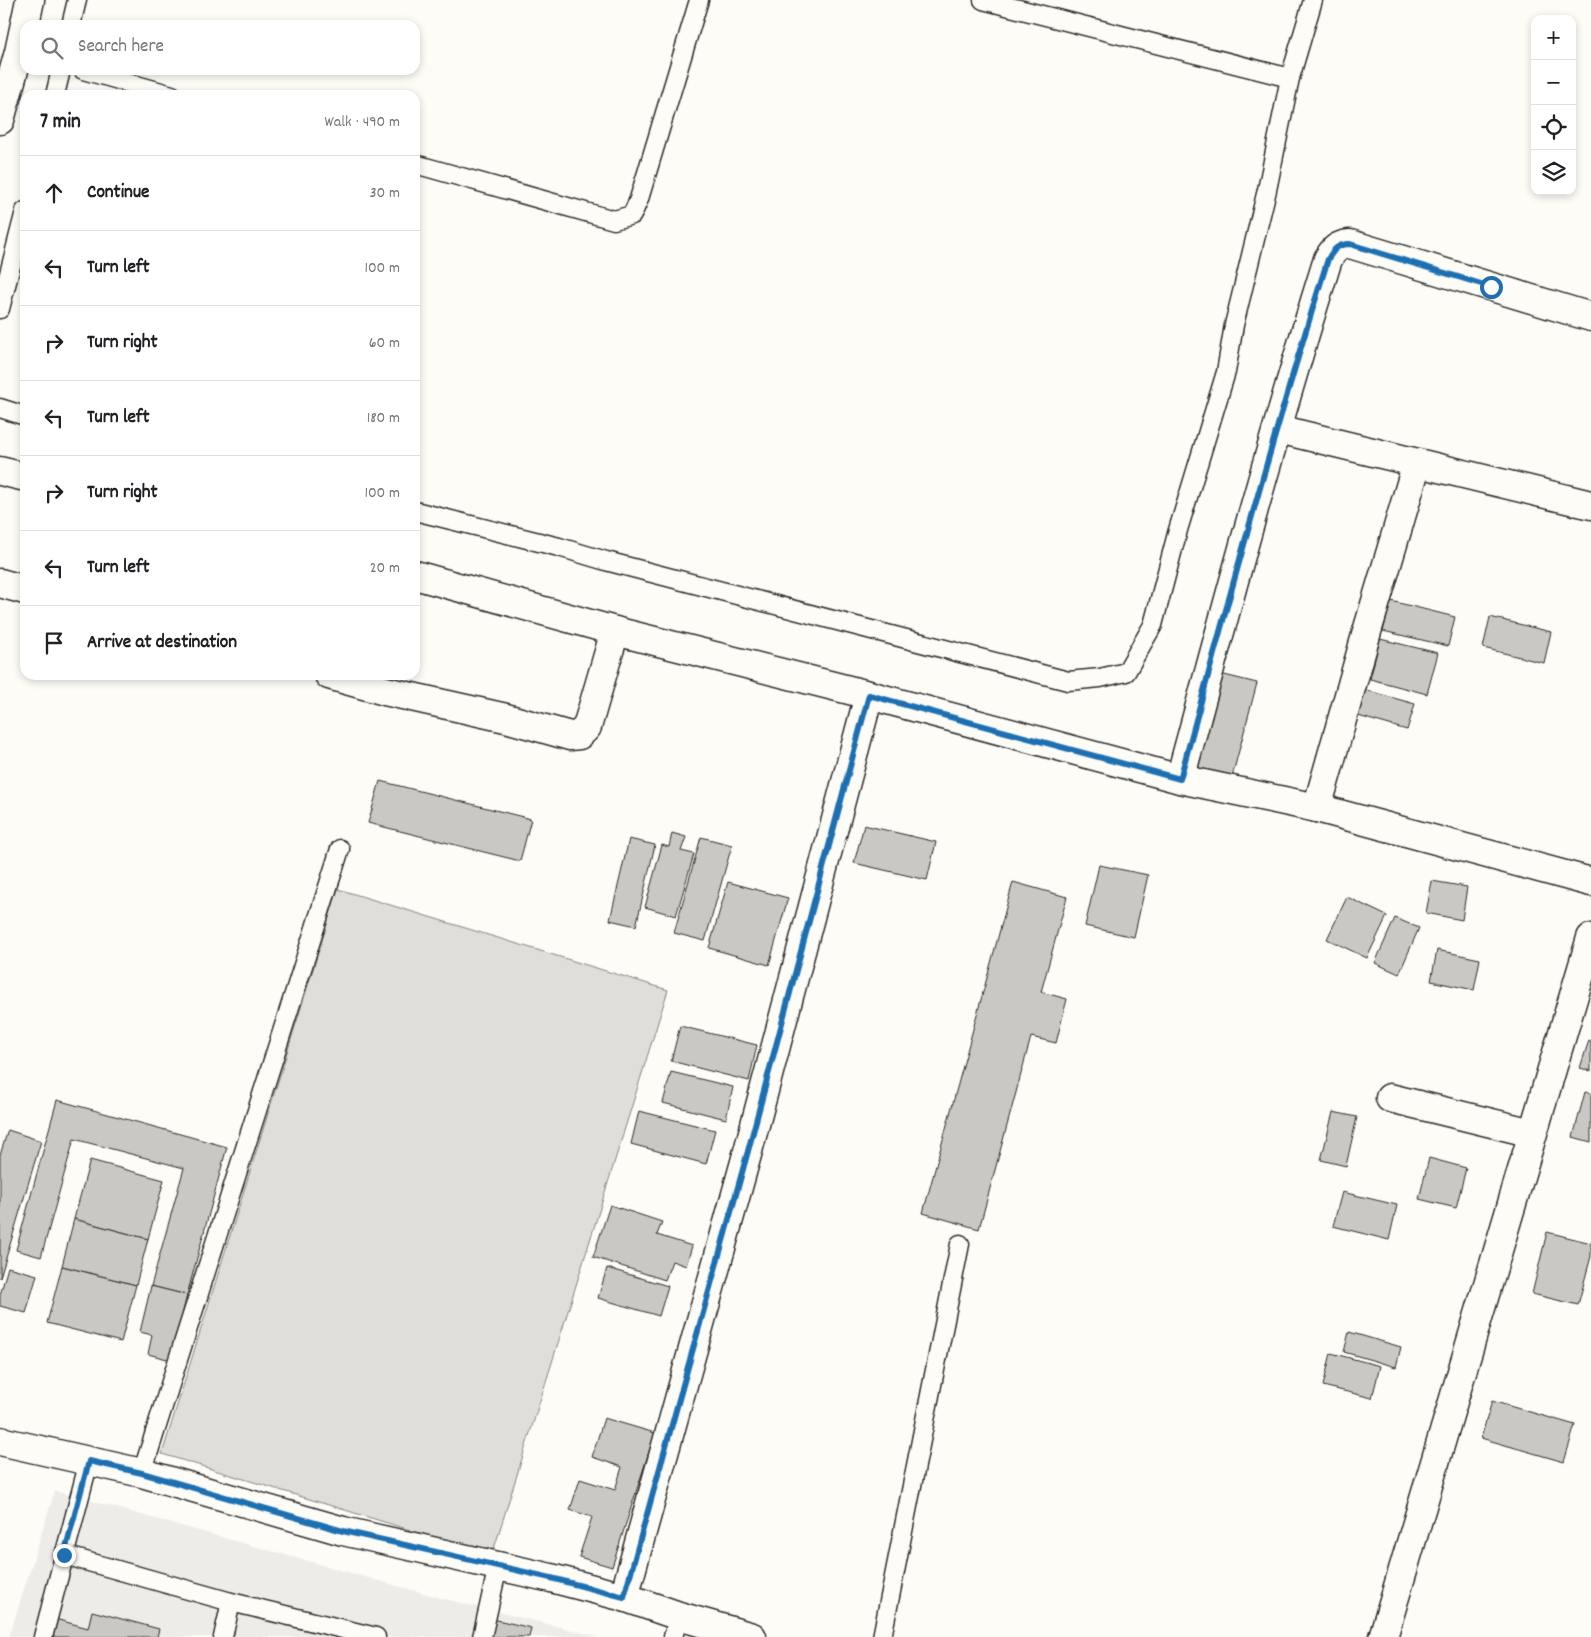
<!DOCTYPE html>
<meta charset="utf-8">
<style>
body{margin:0;font-family:Dekko,sans-serif;background:#f2f2f2;color:#202124}
.controls{position:absolute;right:15px;top:15px;display:grid;overflow:hidden;border-radius:10px;box-shadow:0 2px 8px #0003}
.controls button{width:45px;height:45px;display:grid;place-items:center;padding:0;border:0;border-bottom:1px solid #e0e0e0;background:#fff;color:#202124;font:25px sans-serif}
.stop{position:absolute;width:15px;height:15px;margin:-11px;border:4px solid #1f6fb2;border-radius:50%;background:#fff}
.stop.end{background:#1f6fb2;border-color:#fff;box-shadow:0 1px 5px #0008}
.list{margin:0;padding:0;list-style:none}
h2{display:flex;justify-content:space-between;align-items:center;height:65px;margin:0;padding:0 20px;font-size:21px}
h2 small{font-size:16px;font-weight:400;color:#757577}
.list li{display:grid;grid-template-columns:32px 1fr auto;gap:15px;align-items:center;box-sizing:border-box;height:75px;padding:0 20px;border-top:1px solid #e0e0e0}
.list b{display:block;font-size:19px;white-space:nowrap}
.list em{font-size:16px;font-style:normal;color:#757577}
.icon{flex:none;width:28px;height:28px;fill:none;stroke:currentColor;stroke-width:2;stroke-linecap:round;stroke-linejoin:round}
.map{position:relative;flex:none;width:1591px;height:1637px;overflow:hidden}
.search{position:absolute;background:#fff;box-shadow:0 2px 8px #0003;left:20px;top:20px;width:400px;height:55px;display:flex;align-items:center;gap:12px;box-sizing:border-box;padding:0 18px;border-radius:15px;color:#757577;font-size:19px}
.panel{position:absolute;background:#fff;box-shadow:0 2px 8px #0003;left:20px;top:90px;width:400px;height:590px;border-radius:15px}
.map>svg:first-child{display:block}
.built{fill:#edece8}
.grass{fill:#dfdeda;stroke:#858482}
.building{fill:#c9c8c4;stroke:#2b2b2b}
.lines{fill:none;stroke-linecap:round;stroke-linejoin:round}
.service-casing{stroke:#2b2b2b;stroke-width:21}
.minor-casing{stroke:#2b2b2b;stroke-width:31}
.tertiary-casing{stroke:#2b2b2b;stroke-width:31}
.service{stroke:#fdfcf7;stroke-width:18}
.minor{stroke:#fdfcf7;stroke-width:28}
.tertiary{stroke:#fdfcf7;stroke-width:28}
.route{stroke:#1f6fb2;stroke-width:6}
</style>
<div class="map">
<svg width="1591" height="1637" viewBox="0 0 1591 1637">
<rect width="100%" height="100%" fill="#fdfcf7"/>
<filter id="ink" filterUnits="userSpaceOnUse"><feTurbulence type="fractalNoise" baseFrequency=".02" numOctaves="2"/><feDisplacementMap in="SourceGraphic" scale="10" xChannelSelector="R" yChannelSelector="G"/><feConvolveMatrix kernelMatrix="1 2 1 2 8 2 1 2 1" color-interpolation-filters="sRGB"/></filter>
<g filter="url(#ink)">
<!-- built -->
<path class="built" d="M55 1491 437 1597 600 1637H9Z"/>
<!-- grass -->
<path class="grass" d="M338 889 668 990 492 1555 162 1454Z"/>
<!-- building -->
<g class="building">
<path d="M1391 601 1455 617 1448 646 1383 631Z"/>
<path d="M1490 617 1551 632 1544 663 1483 648Z"/>
<path d="M1380 639 1438 653 1427 694 1370 679Z"/>
<path d="M1212 672 1257 683 1232 777 1188 765Z"/>
<path d="M1358 688 1415 704 1407 730 1351 714Z"/>
<path d="M380 781 531 819 520 861 368 823Z"/>
<path d="M864 825 936 842 927 880 854 863Z"/>
<path d="M672 833 686 837 681 851 694 854 676 916 645 907 662 845 669 847Z"/>
<path d="M701 837 732 845 705 941 674 933Z"/>
<path d="M629 839 655 845 636 926 610 920Z"/>
<path d="M1099 865 1148 875 1134 937 1085 926Z"/>
<path d="M1432 881 1467 887 1462 920 1426 913Z"/>
<path d="M728 882 788 898 769 965 709 948Z"/>
<path d="M1013 882 1067 897 1041 992 1067 999 1056 1043 1031 1037 979 1229 923 1213Z"/>
<path d="M1347 897 1387 916 1367 958 1327 939Z"/>
<path d="M1395 918 1419 928 1399 974 1375 963Z"/>
<path d="M1437 950 1480 959 1474 990 1431 981Z"/>
<path d="M680 1026 757 1045 749 1081 671 1061Z"/>
<path d="M1589 1040 1591 1041V1071L1580 1068Z"/>
<path d="M671 1072 733 1087 726 1119 663 1103Z"/>
<path d="M1585 1092 1591 1093V1142L1573 1137Z"/>
<path d="M57 1100 227 1147 187 1295 151 1286 184 1168 74 1139 41 1257 16 1250Z"/>
<path d="M639 1111 715 1130 706 1164 631 1144Z"/>
<path d="M1333 1112 1357 1117 1346 1166 1321 1160Z"/>
<path d="M8 1130 41 1141 0 1278V1155Z"/>
<path d="M1429 1158 1466 1168 1456 1208 1419 1199Z"/>
<path d="M90 1160 164 1180 148 1239 74 1219Z"/>
<path d="M1342 1192 1397 1205 1389 1240 1333 1226Z"/>
<path d="M610 1205 662 1222 657 1235 692 1246 686 1266 672 1261 665 1280 593 1257Z"/>
<path d="M74 1219 148 1239 136 1285 62 1266Z"/>
<path d="M1547 1232 1591 1243V1256L1578 1305 1532 1294Z"/>
<path d="M62 1266 136 1285 121 1342 47 1323Z"/>
<path d="M8 1267 37 1275 26 1313 0 1306V1295Z"/>
<path d="M607 1268 668 1286 659 1316 598 1298Z"/>
<path d="M151 1286 187 1295 171 1360 148 1354 152 1335 140 1332Z"/>
<path d="M1349 1332 1401 1347 1396 1367 1344 1352Z"/>
<path d="M1331 1353 1380 1366 1372 1398 1323 1386Z"/>
<path d="M1492 1401 1575 1425 1564 1462 1481 1438Z"/>
<path d="M604 1418 655 1433 612 1567 579 1557 592 1517 570 1510 580 1479 615 1490 622 1467 592 1457Z"/>
<path d="M92 1611 159 1629 157 1637H50L55 1619 88 1628Z"/>
<path d="M493 1619 531 1628 529 1637H489Z"/>
</g>
<g class="lines">
<!-- service casing -->
<g class="service-casing">
<g id="service">
<path d="M983 0 1290 78"/>
<path d="M71 25 77 0"/>
<path d="M83 70 172 95"/>
<path d="M55 95 61 70"/>
<path d="M415 164 614 220 632 215 639 199 699 0"/>
<path d="M0 309 25 211"/>
<path d="M0 408 25 416"/>
<path d="M415 511 559 547 606 561 1068 681 1100 678 1126 672 1153 625 1178 530 1226 372 1234 325 1267 190 1290 78 1313 0"/>
<path d="M142 1473 340 849"/>
<path d="M64 1555 231 1602 376 1637"/>
<path d="M43 1637 89 1461"/>
<path d="M223 1637 231 1602"/>
<path d="M482 1637 498 1566"/>
<path d="M673 1637 679 1616"/>
<path d="M882 1637 960 1244"/>
</g>
</g>
<!-- minor casing -->
<g class="minor-casing">
<g id="minor">
<path d="M0 120 19 52 30 0"/>
<path d="M1278 429 1591 505"/>
<path d="M0 471 25 477"/>
<path d="M415 575 615 631 869 695 1180 779 1317 808 1591 882"/>
<path d="M0 583 25 590"/>
<path d="M329 675 385 691 506 718 570 736 579 735 587 727 615 631"/>
<path d="M1180 779C1227 605 1274 431 1328 259 1334 249 1338 245 1350 244L1591 317"/>
<path d="M1317 808 1366 635 1417 463"/>
<path d="M1390 1098 1532 1133"/>
<path d="M624 1597 748 1151 869 695"/>
</g>
</g>
<!-- tertiary casing -->
<g class="tertiary-casing">
<g id="tertiary">
<path d="M0 1441 142 1473 343 1531 551 1578 624 1597 679 1616 752 1637"/>
<path d="M1383 1637 1591 938"/>
</g>
</g>
<!-- service -->
<use href="#service" class="service"/>
<!-- minor -->
<use href="#minor" class="minor"/>
<!-- tertiary -->
<use href="#tertiary" class="tertiary"/>
</g>
</g>
<g class="lines" filter="url(#ink)">
<!-- route -->
<path class="route" d="M64 1555 89 1461 142 1473 343 1531 551 1578 624 1597 748 1151 869 695 1180 779C1227 605 1274 431 1328 259 1334 249 1338 244 1350 244L1491 287"/>
</g>
</svg>
<div class="controls">
<button>+</button>
<button>−</button>
<button><svg class="icon" aria-label="locate" viewBox="0 0 24 24"><circle cx="12" cy="12" r="6"/><path d="M12 2v4M12 18v4M2 12h4M18 12h4"/></svg></button>
<button><svg class="icon" aria-label="layers" viewBox="0 0 24 24"><path d="M12 4l9 5-9 5-9-5zM3 14l9 5 9-5"/></svg></button>
</div>
<div class="stop" style="left:1491px;top:287px"></div>
<div class="stop end" style="left:64px;top:1555px"></div>
<div class="search"><svg class="icon" aria-label="search" viewBox="0 0 24 24"><circle cx="10" cy="10" r="6"/><path d="M15 15l6 6"/></svg>Search here</div>
<section class="panel">
<h2>7 min<small>Walk · 490 m</small></h2>
<ul class="list">
<li><svg class="icon" aria-label="ahead" viewBox="0 0 24 24"><path d="M12 20V5M6 11l6-6 6 6"/></svg><div><b>Continue</b></div><em>30 m</em></li>
<li><svg class="icon" aria-label="left" viewBox="0 0 24 24"><path d="M17 20v-9H6M10 6l-5 5 5 5"/></svg><div><b>Turn left</b></div><em>100 m</em></li>
<li><svg class="icon" aria-label="right" viewBox="0 0 24 24"><path d="M7 20v-9h11M14 6l5 5-5 5"/></svg><div><b>Turn right</b></div><em>60 m</em></li>
<li><svg class="icon" aria-label="left" viewBox="0 0 24 24"><path d="M17 20v-9H6M10 6l-5 5 5 5"/></svg><div><b>Turn left</b></div><em>180 m</em></li>
<li><svg class="icon" aria-label="right" viewBox="0 0 24 24"><path d="M7 20v-9h11M14 6l5 5-5 5"/></svg><div><b>Turn right</b></div><em>100 m</em></li>
<li><svg class="icon" aria-label="left" viewBox="0 0 24 24"><path d="M17 20v-9H6M10 6l-5 5 5 5"/></svg><div><b>Turn left</b></div><em>20 m</em></li>
<li><svg class="icon" aria-label="arrive" viewBox="0 0 24 24"><path d="M6 21V4h12l-3 4 3 4H6"/></svg><div><b>Arrive at destination</b></div></li>
</ul>
</section>
</div>
